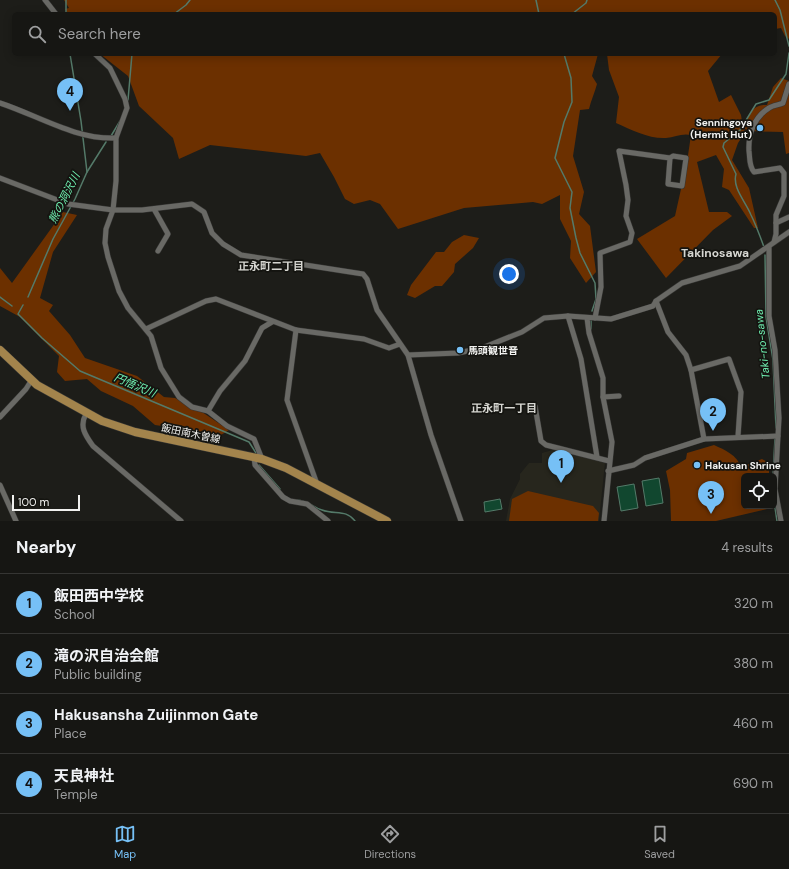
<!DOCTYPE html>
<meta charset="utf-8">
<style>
body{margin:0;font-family:"DM Sans","Noto Sans JP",sans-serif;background:#1f1f1c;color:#f1f3f6}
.controls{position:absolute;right:12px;bottom:12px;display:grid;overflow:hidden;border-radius:6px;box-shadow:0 2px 10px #0003}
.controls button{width:36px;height:36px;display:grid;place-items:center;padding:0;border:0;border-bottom:1px solid #353533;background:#161613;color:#f1f3f6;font:20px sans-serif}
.scale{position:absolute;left:12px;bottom:10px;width:68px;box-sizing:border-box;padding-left:4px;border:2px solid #f1f1ef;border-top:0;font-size:11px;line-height:14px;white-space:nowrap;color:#f1f1ef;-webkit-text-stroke:3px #141410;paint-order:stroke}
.you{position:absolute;left:509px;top:274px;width:14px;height:14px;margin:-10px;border:3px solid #fff;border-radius:50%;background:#1a73e8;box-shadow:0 0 0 6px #1a73e833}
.badge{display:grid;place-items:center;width:26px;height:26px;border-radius:50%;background:#76c0f6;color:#111;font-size:13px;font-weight:700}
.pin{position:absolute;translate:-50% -33px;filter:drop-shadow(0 1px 2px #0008)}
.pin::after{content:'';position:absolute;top:21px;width:14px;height:12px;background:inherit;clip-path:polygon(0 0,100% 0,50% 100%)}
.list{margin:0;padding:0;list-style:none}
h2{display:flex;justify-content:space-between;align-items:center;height:52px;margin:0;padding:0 16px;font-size:17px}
h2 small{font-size:13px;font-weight:400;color:#9e9fa0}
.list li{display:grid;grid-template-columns:26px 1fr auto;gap:12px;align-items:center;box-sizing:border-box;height:60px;padding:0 16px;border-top:1px solid #353533}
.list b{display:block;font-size:15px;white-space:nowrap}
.list p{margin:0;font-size:13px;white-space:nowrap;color:#9e9fa0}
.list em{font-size:13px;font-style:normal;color:#9e9fa0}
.icon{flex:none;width:22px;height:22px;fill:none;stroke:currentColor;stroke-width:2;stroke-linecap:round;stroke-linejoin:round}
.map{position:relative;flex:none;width:789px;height:521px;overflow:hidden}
.search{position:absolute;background:#161613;box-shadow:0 2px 10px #0003;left:12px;right:12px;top:12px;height:44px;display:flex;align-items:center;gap:10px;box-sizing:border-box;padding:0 14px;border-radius:6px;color:#9e9fa0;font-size:15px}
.sheet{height:292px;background:#161613}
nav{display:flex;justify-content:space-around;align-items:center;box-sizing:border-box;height:56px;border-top:1px solid #353533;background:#161613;font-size:11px;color:#9e9fa0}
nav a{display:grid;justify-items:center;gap:2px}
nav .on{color:#76c0f6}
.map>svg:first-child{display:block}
.built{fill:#27261d}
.green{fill:#6c3000}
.water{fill:#11472f;stroke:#547a69}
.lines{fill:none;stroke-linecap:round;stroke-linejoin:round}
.stream{stroke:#547a69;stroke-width:1.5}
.street-casing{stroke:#363634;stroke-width:6}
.primary-casing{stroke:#363634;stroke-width:9}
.street{stroke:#696965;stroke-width:5}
.primary{stroke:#a3844c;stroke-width:8}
.poi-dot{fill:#76c0f6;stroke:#141410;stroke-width:1.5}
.labels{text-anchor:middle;stroke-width:3.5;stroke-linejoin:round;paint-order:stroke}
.poi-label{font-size:10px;font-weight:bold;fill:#f1f1ef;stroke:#141410;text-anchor:start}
.street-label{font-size:10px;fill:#f1f1ef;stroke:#141410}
.water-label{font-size:11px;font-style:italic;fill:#70f1b2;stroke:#141410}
.neighbourhood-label{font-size:11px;font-weight:bold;fill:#d6d6d1;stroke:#141410}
.quarter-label{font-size:12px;font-weight:bold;fill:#d6d6d1;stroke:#141410}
</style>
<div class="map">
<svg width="789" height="521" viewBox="0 0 789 521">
<rect width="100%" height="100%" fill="#1d1d19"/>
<!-- built -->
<path class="built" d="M556 449 605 463 599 521H506L510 499 520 479V474L529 463H542V453Z"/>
<!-- green -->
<g class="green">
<path d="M64 0H789V39L785 36 781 28 775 29V14H68L65 9 69 8Z"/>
<path d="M100 54H598L592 76 597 84C595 92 591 100 589 109L580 110 573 156 584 192 579 214 590 226 596 272 586 283 570 258 571 241 560 219V195L542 204 533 202 464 208 398 229 380 204 370 200 354 204 345 199 334 177 320 153 306 156 210 145 179 159 173 138 139 106 128 76Z"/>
<path d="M607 54H722L708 71 719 102 731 95 741 115 743 128C750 116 751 104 767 105L773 87 781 78 789 81V153L786 154 783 132 749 131 743 128 746 131 738 143 732 160 749 188 758 228H754L729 190 722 187 724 169 716 155 697 162 709 212H727L732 216 713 230 666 278 637 239 675 216 687 162 691 135C682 133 675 137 666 138 649 139 632 130 616 123L619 97 609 70Z"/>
<path d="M63 212 77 215 53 252 40 298 53 305 49 311 70 335 85 358 137 376 164 397 175 398 202 412 229 430 221 435 155 425 133 406 101 391 87 379 65 381 57 372 59 356 20 317 0 306V268L12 283Z"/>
<path d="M464 235 479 238 473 248 455 264 454 272 442 286H435L415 298 407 295 411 285 436 252H444L452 242Z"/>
<path d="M714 445C725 450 737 455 741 467L762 459 769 463V476H744V506H770L771 508 716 521H671L670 490 666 471 686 459 687 453Z"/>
<path d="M528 491 593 506 599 513 598 521H509L512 499Z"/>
</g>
<!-- water -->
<g class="water">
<path d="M659 478 663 503 646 506 642 481Z"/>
<path d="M634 484 638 508 621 511 617 487Z"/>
<path d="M500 499 502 509 485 512 484 502Z"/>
</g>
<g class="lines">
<!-- stream -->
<g class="stream">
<path d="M536 0 539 14"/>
<path d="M775 0 780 10 789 46"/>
<path d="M66 14V0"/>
<path d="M174 14 186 5 190 0"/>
<path d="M572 14 586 3 587 0"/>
<path d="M564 54 571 78 572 102 564 122 555 158 572 192 570 208 576 238 580 253 595 283 596 299 592 311"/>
<path d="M128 100 132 54"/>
<path d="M111 136 120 121"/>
<path d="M87 172 106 142"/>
<path d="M764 247C760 236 756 225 751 215 746 202 732 188 736 174L723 147 724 143 740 130 756 104 769 100 786 74 789 53"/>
<path d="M765 255 766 317 773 360 776 428"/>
<path d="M0 297 12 306"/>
<path d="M28 297 53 239 75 199 87 172 81 121 70 54"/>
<path d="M23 305 18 314 42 338 80 371 249 442 256 453"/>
<path d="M591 320V329"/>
<path d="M259 465 280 489"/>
<path d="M773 476 775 438"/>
<path d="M296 500C311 501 311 507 322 510 335 515 346 509 355 521"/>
<path d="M774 501 777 521"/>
</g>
<!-- street casing -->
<g class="street-casing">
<g id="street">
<path d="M45 0 56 14"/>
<path d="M95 54 110 68 125 99 127 108 116 138V181L113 210 106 229 105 243 108 257 119 291 128 308 151 336 161 368 179 397 192 407 208 411 227 426 254 439 262 459"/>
<path d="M0 103C37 115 76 140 116 138"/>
<path d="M0 178 68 204 113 210H142L192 204 204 212 212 233 223 244 241 255 363 274 367 279 377 310 408 355 431 435 461 521"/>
<path d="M154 209 168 234 158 251"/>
<path d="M776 223 789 217"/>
<path d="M774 242 776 234V215L784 196V173L780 168 754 172C749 166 750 159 749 151 748 135 754 117 769 108 773 105 779 105 783 103L789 84"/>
<path d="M769 247V316L775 350 779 418 775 489 781 521"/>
<path d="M656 301 668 332 686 355 691 370 704 439"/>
<path d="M568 316 581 359 597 457"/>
<path d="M587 318 589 333 603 378V397L612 442 604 521"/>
<path d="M595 318 601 287 600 253 630 242 632 233 626 216 628 200 626 185 619 151 670 158 673 156 686 158 682 186 668 184 670 158"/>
<path d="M146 329 206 301 216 299 296 330 364 339 389 348 400 344"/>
<path d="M296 330 287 400 317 484"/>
<path d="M408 355 458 353 482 348 522 332 544 318 568 316 611 319 653 306 656 301 682 283 740 266 789 232"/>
<path d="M691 370 729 359 741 392 738 436"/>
<path d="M603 397 619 396"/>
<path d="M535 406 541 441 546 445 609 461"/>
<path d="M208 411 220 391 245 361 262 328 272 322"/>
<path d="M86 414C79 426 85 435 93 446L181 521"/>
<path d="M0 417 26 389 31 381"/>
<path d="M254 457 255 465 283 497 290 501 307 504 328 521"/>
<path d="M608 471 634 465 645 458 704 439 778 436"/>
<path d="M0 485 16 521"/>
</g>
</g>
<!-- primary casing -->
<g class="primary-casing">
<path id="primary" d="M0 350 37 385 102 421 135 432 262 459 286 468 387 521"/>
</g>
<!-- street -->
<use href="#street" class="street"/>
<!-- primary -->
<use href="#primary" class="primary"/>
</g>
<!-- markers -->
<g class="poi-dot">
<circle cx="760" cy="128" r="4"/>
<circle cx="460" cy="350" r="4"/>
<circle cx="697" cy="465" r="4"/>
</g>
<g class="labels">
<!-- poi labels -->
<g class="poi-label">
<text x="752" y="126" text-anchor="end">Senningoya<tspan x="752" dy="12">(Hermit Hut)</tspan></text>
<text x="468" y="354">馬頭観世音</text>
<text x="705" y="469">Hakusan Shrine</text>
</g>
<!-- street labels -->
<g class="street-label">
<text transform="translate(191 433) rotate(12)" y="4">飯田南木曽線</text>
</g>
<!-- water labels -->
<g class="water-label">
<text transform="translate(64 198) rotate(-63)" y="4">熊の洞沢川</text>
<text transform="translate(762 344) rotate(-96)" y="4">Taki-no-sawa</text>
<text transform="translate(135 385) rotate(23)" y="4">円悟沢川</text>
</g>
<!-- neighbourhood labels -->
<g class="neighbourhood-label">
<text x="271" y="270">正永町二丁目</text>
<text x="504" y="412">正永町一丁目</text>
</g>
<!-- quarter labels -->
<g class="quarter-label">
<text x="715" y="257">Takinosawa</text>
</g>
</g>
</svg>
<div class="controls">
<button><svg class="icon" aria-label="locate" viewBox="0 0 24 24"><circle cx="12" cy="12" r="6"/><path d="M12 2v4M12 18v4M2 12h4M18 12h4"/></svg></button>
</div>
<div class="scale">100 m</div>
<div class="you"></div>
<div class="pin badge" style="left:561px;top:483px">1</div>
<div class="pin badge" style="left:713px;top:431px">2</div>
<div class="pin badge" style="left:711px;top:514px">3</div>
<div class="pin badge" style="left:70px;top:111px">4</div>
<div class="search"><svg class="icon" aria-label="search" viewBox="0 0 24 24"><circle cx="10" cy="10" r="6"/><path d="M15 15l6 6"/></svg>Search here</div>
</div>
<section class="sheet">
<h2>Nearby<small>4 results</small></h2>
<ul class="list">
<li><span class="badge">1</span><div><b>飯田西中学校</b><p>School</p></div><em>320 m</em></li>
<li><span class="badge">2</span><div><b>滝の沢自治会館</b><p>Public building</p></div><em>380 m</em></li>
<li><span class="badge">3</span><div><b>Hakusansha Zuijinmon Gate</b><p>Place</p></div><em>460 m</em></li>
<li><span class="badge">4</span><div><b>天良神社</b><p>Temple</p></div><em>690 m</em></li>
</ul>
</section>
<nav>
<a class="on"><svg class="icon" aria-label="map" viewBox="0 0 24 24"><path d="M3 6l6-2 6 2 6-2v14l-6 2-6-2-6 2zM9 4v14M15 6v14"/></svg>Map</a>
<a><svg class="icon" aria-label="directions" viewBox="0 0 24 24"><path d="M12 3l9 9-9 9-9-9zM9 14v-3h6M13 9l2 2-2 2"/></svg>Directions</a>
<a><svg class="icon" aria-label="saved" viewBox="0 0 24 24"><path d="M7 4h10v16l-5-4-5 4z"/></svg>Saved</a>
</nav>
